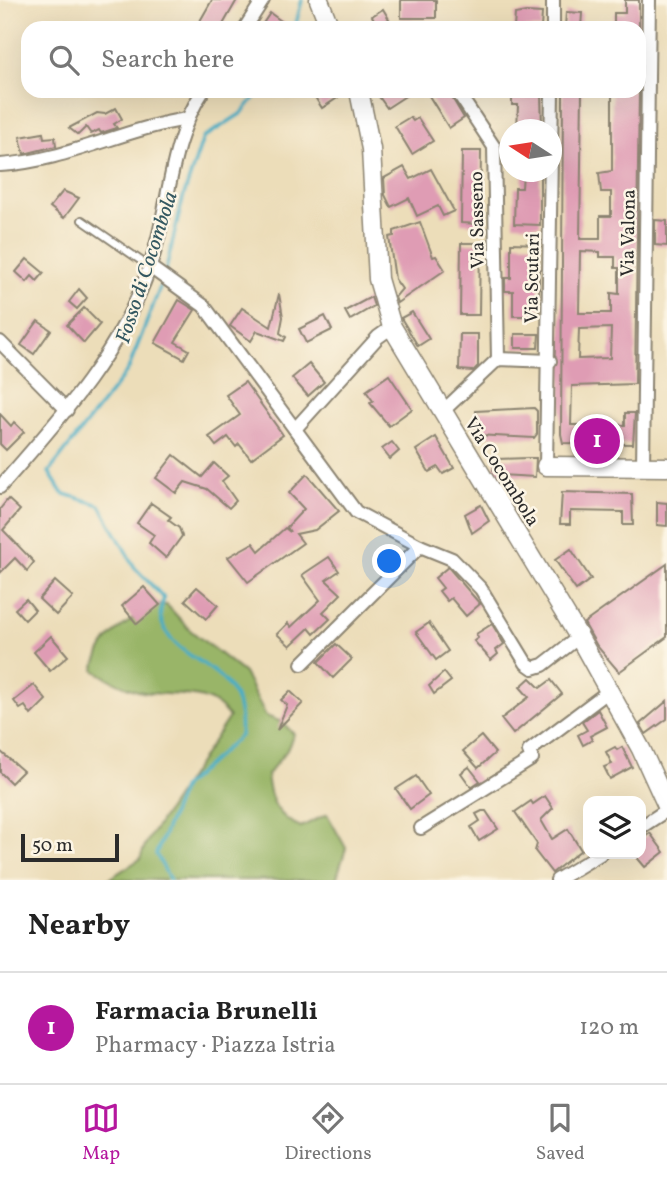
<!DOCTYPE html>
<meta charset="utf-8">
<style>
body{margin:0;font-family:Vollkorn,serif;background:#f6f6f6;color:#222}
.controls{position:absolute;right:21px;bottom:21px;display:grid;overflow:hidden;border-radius:14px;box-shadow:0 7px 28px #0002}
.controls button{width:63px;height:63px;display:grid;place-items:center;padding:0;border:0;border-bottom:2px solid #e0e0e0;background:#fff;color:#222;font:35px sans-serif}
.compass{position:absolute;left:499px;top:119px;width:63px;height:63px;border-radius:50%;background:#fff;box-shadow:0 7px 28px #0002;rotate:282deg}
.scale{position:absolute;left:21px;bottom:18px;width:98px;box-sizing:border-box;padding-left:7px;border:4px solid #2b2b2b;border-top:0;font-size:19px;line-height:24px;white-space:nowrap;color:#2b2b2b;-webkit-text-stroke:5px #fcf5e5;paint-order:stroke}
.you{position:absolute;left:390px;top:562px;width:24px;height:24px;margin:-18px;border:5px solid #fff;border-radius:50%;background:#1a73e8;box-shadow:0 0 0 10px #1a73e833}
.badge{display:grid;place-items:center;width:46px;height:46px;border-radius:50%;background:#b5179e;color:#fff;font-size:23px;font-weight:700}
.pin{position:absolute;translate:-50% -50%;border:4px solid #fff;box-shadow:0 2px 7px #0006}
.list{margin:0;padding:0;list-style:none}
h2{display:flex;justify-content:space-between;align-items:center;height:91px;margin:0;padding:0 28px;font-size:30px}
h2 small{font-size:23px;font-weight:400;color:#767676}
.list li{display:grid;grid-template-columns:46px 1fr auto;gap:21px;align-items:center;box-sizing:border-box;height:112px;padding:0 28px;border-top:2px solid #e0e0e0}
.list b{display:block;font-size:26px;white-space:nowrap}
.list p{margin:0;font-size:23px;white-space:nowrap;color:#767676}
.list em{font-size:23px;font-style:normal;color:#767676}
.icon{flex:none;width:38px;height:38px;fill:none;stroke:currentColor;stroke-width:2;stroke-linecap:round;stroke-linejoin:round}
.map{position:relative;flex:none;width:667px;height:880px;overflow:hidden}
.search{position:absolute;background:#fff;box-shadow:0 7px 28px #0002;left:21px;right:21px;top:21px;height:77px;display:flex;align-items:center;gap:18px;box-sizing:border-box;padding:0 24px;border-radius:21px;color:#767676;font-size:26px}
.sheet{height:203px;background:#fff}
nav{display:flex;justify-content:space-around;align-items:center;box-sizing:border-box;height:98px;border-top:2px solid #e0e0e0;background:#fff;font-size:19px;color:#767676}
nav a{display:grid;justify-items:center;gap:4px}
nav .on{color:#b5179e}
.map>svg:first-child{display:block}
.forest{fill:#99b567;stroke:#627049;stroke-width:2}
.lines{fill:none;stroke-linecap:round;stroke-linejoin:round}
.stream{stroke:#46adc5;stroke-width:3.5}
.building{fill:#df9cb4;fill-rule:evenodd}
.lane-casing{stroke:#8c8472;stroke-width:10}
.street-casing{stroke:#8c8472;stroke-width:16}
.secondary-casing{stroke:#8c8472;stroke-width:21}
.lane{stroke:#fff;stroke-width:6}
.street{stroke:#fff;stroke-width:12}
.secondary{stroke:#fff;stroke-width:18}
.labels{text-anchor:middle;stroke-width:5;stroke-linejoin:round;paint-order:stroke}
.street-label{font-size:19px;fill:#2b2b2b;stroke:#fcf5e5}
.water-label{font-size:21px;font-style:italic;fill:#345861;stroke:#fcf5e5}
</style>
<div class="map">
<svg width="667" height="880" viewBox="0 0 667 880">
<rect width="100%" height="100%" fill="#fcf5e5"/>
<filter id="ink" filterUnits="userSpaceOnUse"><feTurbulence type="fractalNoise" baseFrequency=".0143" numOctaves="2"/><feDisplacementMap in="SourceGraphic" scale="14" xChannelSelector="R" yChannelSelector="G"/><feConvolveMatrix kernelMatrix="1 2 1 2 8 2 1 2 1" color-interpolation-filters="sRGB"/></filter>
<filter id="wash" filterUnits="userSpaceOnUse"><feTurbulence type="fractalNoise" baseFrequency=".00686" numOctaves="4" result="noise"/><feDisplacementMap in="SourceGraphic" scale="28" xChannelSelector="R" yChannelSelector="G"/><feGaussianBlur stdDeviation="1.57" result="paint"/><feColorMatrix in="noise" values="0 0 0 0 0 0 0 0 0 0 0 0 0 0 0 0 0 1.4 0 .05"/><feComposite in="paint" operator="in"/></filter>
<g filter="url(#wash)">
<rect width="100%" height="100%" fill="#ecddb9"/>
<!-- forest -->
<path class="forest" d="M150 605H167L190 630 244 673 266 716 282 722 294 734 287 750 267 775C270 801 277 817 301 827L327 814 346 848 336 880H107L140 859 146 843 229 717C207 685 171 699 138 691 123 687 107 678 94 670 104 630 124 629 150 605Z"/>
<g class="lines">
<!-- stream -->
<g class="stream">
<path d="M295 28 302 0"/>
<path d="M165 273 183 198 203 138 242 113 260 91"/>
<path d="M163 280 128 370 49 472 62 493 100 505 135 568 164 598C162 604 159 613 161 619 173 668 248 660 240 736L183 787 156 854 170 880"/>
</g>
</g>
<g id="blocks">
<!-- building -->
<g class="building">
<path d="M212 0H237L221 28H196Z"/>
<rect x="401" y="0" width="35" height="18"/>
<path d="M625 0H639V28L614 26V13H625Z"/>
<path d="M383 9 389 19 378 26 372 16Z"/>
<path d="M526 12 542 13 541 28H514L515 14Z"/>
<path d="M566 12 582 13 581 28H565Z"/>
<path d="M270 13 291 28H260Z"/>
<path d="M311 91H348L322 108Z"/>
<path d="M375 91H413L387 108Z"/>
<path d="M426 91H448L464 118 449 128Z"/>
<path d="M512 91H541L542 130H517L518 105H512Z"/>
<path d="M563 91H582L580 239H600V216H611V192H601L599 173 612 171V91H639L635 384 572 386 571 425H625V413H635L633 444 563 443 561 434ZM580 251 600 252V257H615V268H619V294L611 293V313H579ZM611 328 610 358 578 359 579 329Z"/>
<path d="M116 108 122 119 114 124 117 128 101 133 99 130 91 134 86 127 78 135 69 128 97 113 105 114Z"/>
<path d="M410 117 413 121 418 118 433 141 412 154 395 126Z"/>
<path d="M43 133 44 138 55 137 56 146 24 154 20 137Z"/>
<path d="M462 151H481L480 224 461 223Z"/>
<path d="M404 167 411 179 431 169 454 211 443 216 438 206 417 216 409 198 391 207 385 195 384 178Z"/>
<path d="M523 172H540V225L514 224 515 188H522Z"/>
<path d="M63 191 79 198 64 218 50 207Z"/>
<path d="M655 220 667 221V246L655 245Z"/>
<path d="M420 222 433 257 436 256 445 270 397 303 395 297 402 289 395 279 389 237 394 236V231Z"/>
<path d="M461 243H480L479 315H460Z"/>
<path d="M511 243 539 244V316H513V291H505V278H511Z"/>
<path d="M27 259 44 273 37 281 32 276 27 282 16 272Z"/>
<path d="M79 289 87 298 77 309 69 302Z"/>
<path d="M279 294 283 317 280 333 286 337 284 341 257 331 251 341 230 326 242 308 271 327Z"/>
<path d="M371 297 374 306 350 320 345 311Z"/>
<path d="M179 300 195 310 175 342 189 350 184 359 155 343Z"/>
<path d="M84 308 100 324 84 343 67 325Z"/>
<path d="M412 312 429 339 418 346 401 318Z"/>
<path d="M325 316 332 330 306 343 299 329Z"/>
<path d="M38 321 51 330 34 354 21 345Z"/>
<path d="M460 334H478V366L473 371 459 370Z"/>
<path d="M515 334H539L538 348H515Z"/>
<path d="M309 364 324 382 308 396 292 378Z"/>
<path d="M389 375 412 409 389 426 370 403 373 401 366 391Z"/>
<path d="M245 382 283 435 251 459 239 444 236 447 228 437 216 446 209 437 240 415 226 395Z"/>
<path d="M534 408 537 411V434L534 438 477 435 476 411Z"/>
<path d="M0 414 11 426 14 422 24 432 6 450 0 444Z"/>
<path d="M436 437 454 468 443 474 438 467 429 472 416 450Z"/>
<path d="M392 442 399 451 390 459 382 449Z"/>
<path d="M174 455 202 477 214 463 228 476 222 481 236 501 229 508 207 489 185 482 176 493 156 478Z"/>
<path d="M528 458H536L535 477 498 475 493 470 497 459Z"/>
<path d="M307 474 339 511 315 530 296 534 303 543 248 582 228 557 253 543 259 551 285 528 290 532 287 527 304 509 289 493Z"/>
<path d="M562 492 632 494 633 525H623V512L570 511V524H560Z"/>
<path d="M8 499 20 510 3 530 34 562 27 571 15 558 0 573V509Z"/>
<path d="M657 502 667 503V526L657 525Z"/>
<path d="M151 503 171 517 168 520 179 528 182 536 166 558 149 543 154 535 137 523Z"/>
<path d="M481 505 489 521 472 533 465 514Z"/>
<path d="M571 549 591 579 576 590 555 560Z"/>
<path d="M329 557 339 571 326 580 341 594 323 612 330 619 314 634 309 628 290 646 277 634 288 623 291 627 320 600 302 575Z"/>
<path d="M667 564V637L619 672 597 646 584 623Z"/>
<path d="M448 567 480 604 466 616 451 598 447 601 439 591 443 588 435 578Z"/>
<path d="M55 581 73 597 56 615 39 599Z"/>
<path d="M144 587 160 605 137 624 122 606Z"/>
<path d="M197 587 218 605 206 619 185 600Z"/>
<path d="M26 599 35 610 25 620 15 609Z"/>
<path d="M429 623 448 651 436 660 416 632Z"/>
<path d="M492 624 504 644 496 650 498 654 491 660 474 641 478 638 476 634Z"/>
<path d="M51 636 68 656 50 671 34 652Z"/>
<path d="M336 644 352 659 333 678 318 662Z"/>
<path d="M444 672 451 681 434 694 429 686Z"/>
<path d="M530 678 540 688 551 680 562 694 513 734 501 719 529 697 520 687Z"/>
<path d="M34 685 46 700 31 715 25 706 20 709 14 701Z"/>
<path d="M290 691 303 703 277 730 287 705 281 700Z"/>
<path d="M667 701V719L646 734 640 724Z"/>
<path d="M598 710 607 727 590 736 592 740 583 745 578 735 587 730 582 722Z"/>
<path d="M481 736 495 753 478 768 463 751Z"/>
<path d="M615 747 617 750 622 747 632 767 610 779 604 767 612 764 606 752Z"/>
<path d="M0 751 23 771 11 783 0 772Z"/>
<path d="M469 767 480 781 471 787 461 773Z"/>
<path d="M416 776 429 795 410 809 396 789Z"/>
<path d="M545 796 553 808 541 820 552 839 568 829 581 850 552 873 535 851 537 844 515 812 531 801 533 804Z"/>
<path d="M482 811H486L498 829 479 841 471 827 480 821 476 814Z"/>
<path d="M650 833 664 852 645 867 634 854H641L644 848 641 840Z"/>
</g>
</g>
</g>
<g filter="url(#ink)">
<use href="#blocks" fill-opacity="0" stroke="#8c8472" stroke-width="2"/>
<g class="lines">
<!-- lane casing -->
<g class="lane-casing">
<path id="lane" d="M82 220 150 267"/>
</g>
<!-- street casing -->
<g class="street-casing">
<g id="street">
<path d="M245 28 263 0"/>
<path d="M553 28V0"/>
<path d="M457 91 494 147 498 359"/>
<path d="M0 165C66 161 123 129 187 119"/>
<path d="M150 267 204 306 356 512 420 546 452 559 481 589 526 663 533 668 543 665 579 637"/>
<path d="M0 342 67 410"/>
<path d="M442 412 498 359 550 361"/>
<path d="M295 429 378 337 392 327"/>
<path d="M546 466 552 91"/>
<path d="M643 467 649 0"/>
<path d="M0 487C59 420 119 354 149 269 170 211 168 143 203 91"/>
<path d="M302 664 420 546"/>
<path d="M641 827 667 810"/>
<path d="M421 828 532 759 529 751 609 691"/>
<path d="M557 880 600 854"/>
</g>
</g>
<!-- secondary casing -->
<g class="secondary-casing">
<g id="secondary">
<path d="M319 0 330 28"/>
<path d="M359 91 371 149 378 279 392 327 579 637 641 749 667 806"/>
<path d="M546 466 667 467"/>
</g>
</g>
<!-- lane -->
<use href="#lane" class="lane"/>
<!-- street -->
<use href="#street" class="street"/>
<!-- secondary -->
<use href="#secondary" class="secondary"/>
</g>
</g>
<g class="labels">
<!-- street labels -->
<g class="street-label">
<text transform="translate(476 220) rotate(-91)" y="7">Via Sasseno</text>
<text transform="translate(627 233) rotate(-89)" y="7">Via Valona</text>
<text transform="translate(531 278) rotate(-89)" y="7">Via Scutari</text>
<text transform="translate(503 471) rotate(58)" y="7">Via Cocombola</text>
</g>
<!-- water labels -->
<g class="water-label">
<text transform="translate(146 267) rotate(-72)" y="7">Fosso di Cocombola</text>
</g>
</g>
</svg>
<div class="controls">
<button><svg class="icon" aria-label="layers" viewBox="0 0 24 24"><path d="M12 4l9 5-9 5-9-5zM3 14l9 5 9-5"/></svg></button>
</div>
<svg class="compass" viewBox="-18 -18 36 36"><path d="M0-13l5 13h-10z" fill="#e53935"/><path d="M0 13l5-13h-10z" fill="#767676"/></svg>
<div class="scale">50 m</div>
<div class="you"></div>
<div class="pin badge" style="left:597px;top:441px">1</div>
<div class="search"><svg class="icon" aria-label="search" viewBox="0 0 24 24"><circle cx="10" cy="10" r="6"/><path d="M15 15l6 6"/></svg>Search here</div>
</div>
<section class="sheet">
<h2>Nearby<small></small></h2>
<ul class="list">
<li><span class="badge">1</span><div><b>Farmacia Brunelli</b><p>Pharmacy · Piazza Istria</p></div><em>120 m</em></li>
</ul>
</section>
<nav>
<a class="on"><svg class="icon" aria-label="map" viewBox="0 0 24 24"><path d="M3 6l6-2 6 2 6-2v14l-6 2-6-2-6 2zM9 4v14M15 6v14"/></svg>Map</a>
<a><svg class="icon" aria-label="directions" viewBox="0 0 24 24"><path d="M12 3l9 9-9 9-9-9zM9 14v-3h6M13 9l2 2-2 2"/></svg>Directions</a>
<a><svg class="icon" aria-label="saved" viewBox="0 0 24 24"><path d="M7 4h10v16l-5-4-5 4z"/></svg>Saved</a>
</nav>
